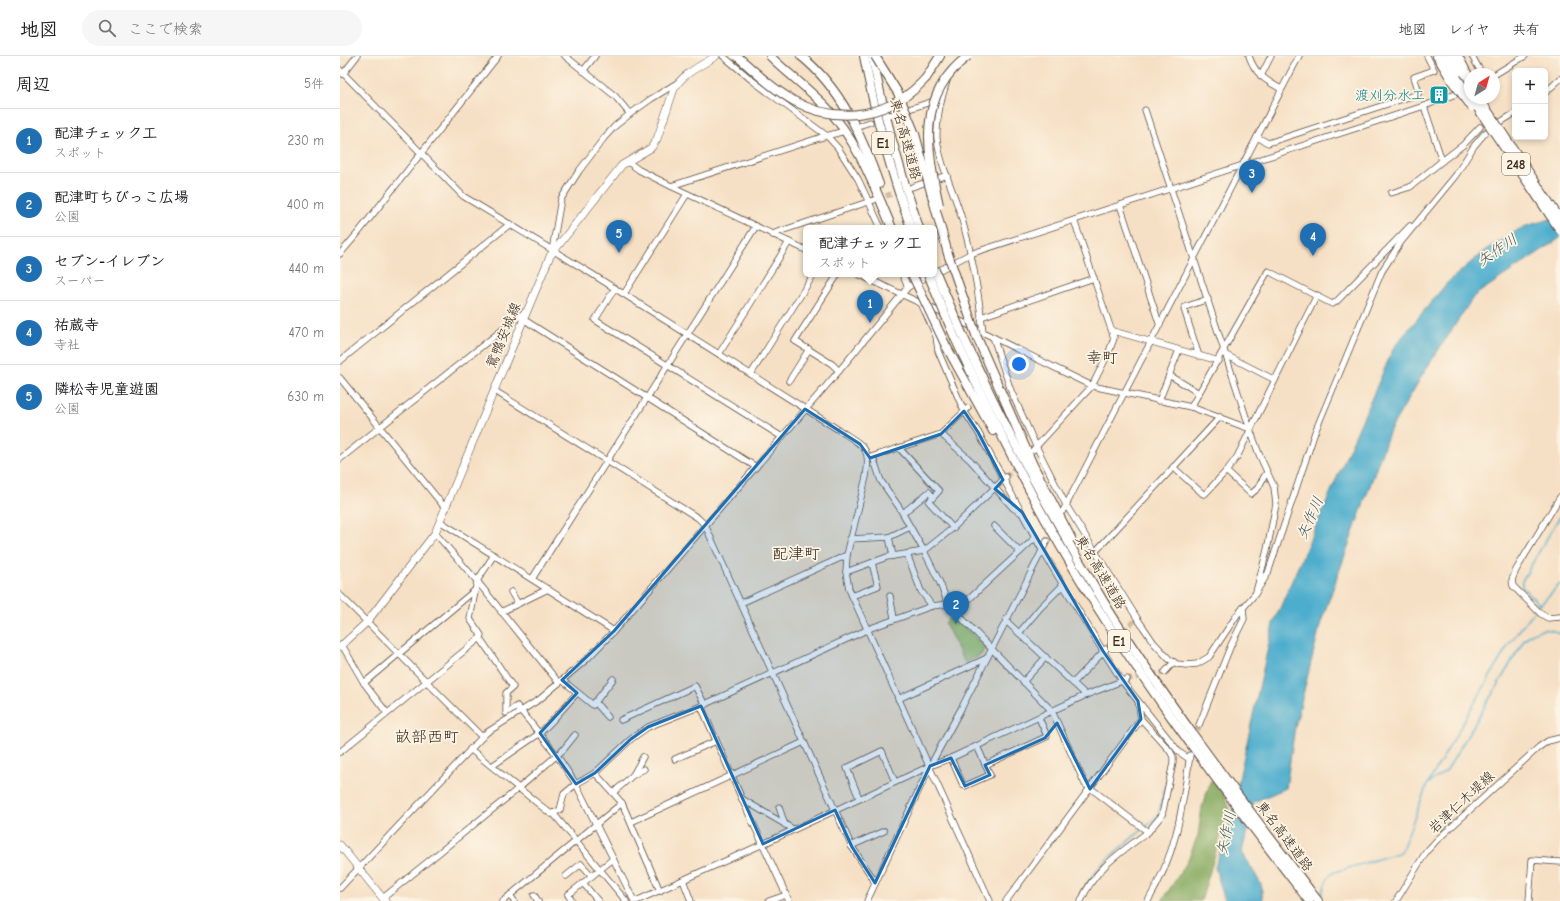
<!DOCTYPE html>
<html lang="ja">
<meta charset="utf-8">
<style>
body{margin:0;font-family:"Comic Neue","Klee One",sans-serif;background:#f6f6f6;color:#202124}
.controls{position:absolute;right:12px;top:12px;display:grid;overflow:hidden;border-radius:6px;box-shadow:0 2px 6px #0003}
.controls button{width:36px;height:36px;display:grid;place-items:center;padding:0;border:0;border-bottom:1px solid #e0e0e0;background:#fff;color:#202124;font:20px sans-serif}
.compass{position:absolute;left:1124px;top:12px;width:36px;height:36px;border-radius:50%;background:#fff;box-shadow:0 2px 6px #0003;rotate:37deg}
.you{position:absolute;left:679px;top:308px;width:14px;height:14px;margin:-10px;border:3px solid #fff;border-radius:50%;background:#1a73e8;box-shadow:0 0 0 6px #1a73e833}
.badge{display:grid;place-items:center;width:26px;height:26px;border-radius:50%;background:#1f6fb2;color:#fff;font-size:13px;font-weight:700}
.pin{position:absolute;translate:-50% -33px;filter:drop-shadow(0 1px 2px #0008)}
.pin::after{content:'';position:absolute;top:21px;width:14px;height:12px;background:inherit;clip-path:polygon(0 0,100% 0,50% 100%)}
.popup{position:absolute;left:463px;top:169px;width:134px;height:52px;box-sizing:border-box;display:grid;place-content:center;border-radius:6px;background:#fff;filter:drop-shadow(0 1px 3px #0005);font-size:13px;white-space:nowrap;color:#757577}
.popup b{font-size:15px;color:#202124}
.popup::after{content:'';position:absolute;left:50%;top:100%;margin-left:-8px;border:8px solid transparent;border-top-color:#fff}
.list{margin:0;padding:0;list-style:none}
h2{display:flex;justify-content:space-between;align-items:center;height:52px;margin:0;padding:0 16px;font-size:17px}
h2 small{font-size:13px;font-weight:400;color:#757577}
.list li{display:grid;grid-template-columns:26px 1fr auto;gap:12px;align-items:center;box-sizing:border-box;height:64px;padding:0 16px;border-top:1px solid #e0e0e0}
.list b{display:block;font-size:15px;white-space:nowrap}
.list p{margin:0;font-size:13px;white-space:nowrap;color:#757577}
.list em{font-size:13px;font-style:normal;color:#757577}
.icon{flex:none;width:22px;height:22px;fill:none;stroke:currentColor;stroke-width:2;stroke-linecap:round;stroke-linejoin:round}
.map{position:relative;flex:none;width:1220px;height:845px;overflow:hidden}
header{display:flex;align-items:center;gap:24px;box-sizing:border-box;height:56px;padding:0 20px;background:#fff;border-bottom:1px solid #e0e0e0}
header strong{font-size:19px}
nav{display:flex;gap:22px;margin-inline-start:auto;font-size:14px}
.search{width:280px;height:36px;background:#f6f6f6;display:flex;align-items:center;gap:10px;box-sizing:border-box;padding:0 14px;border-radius:22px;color:#757577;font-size:15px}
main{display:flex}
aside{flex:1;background:#fff}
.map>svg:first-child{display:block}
.green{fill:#a8c56c;stroke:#727845}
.forest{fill:#86aa60;stroke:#606a3f}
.water{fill:#4eadcd;stroke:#446c76}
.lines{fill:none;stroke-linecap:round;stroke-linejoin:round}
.stream{stroke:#4eadcd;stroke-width:1.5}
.minor-tunnel{stroke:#d1bca4;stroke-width:5.5;stroke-dasharray:5.5 3;stroke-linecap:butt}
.minor-casing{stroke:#574537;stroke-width:7}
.major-casing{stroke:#574537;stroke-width:8}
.highway-casing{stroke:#574537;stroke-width:10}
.minor{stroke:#fff;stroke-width:5.5}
.major{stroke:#fff;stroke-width:7}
.highway{stroke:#fff;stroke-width:8}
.highway-bridge-casing{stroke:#574537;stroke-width:10;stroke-linecap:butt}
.highway-bridge{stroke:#fff;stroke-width:8}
.marked{fill:#1f6fb2;fill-opacity:0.2;stroke:#1f6fb2;stroke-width:3;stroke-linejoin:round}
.labels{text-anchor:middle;stroke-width:3.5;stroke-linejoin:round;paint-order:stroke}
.shield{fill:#fcf5e5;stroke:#75675a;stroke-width:1}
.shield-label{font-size:13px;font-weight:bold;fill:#3b2a1e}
.culture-label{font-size:14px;fill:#0d838f;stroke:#fcf5e5;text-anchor:end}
.street-label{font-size:14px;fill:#3b2a1e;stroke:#fcf5e5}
.water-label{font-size:15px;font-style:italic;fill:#42585b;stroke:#fcf5e5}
.quarter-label{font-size:16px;fill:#3b2a1e;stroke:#fcf5e5}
</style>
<header>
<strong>地図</strong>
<div class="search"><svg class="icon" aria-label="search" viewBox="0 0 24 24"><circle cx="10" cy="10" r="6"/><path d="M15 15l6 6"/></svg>ここで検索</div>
<nav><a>地図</a><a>レイヤ</a><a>共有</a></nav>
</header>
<main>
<aside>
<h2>周辺<small>5件</small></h2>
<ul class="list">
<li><span class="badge">1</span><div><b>配津チェック工</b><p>スポット</p></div><em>230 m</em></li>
<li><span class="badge">2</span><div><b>配津町ちびっこ広場</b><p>公園</p></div><em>400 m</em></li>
<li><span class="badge">3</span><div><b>セブン-イレブン</b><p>スーパー</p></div><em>440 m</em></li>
<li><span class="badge">4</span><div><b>祐蔵寺</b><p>寺社</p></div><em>470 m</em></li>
<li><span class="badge">5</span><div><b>隣松寺児童遊園</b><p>公園</p></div><em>630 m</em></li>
</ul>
</aside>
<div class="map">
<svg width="1220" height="845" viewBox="0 0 1220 845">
<rect width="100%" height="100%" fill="#fcf5e5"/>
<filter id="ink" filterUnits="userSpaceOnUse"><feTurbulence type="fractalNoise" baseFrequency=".025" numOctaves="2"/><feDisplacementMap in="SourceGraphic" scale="8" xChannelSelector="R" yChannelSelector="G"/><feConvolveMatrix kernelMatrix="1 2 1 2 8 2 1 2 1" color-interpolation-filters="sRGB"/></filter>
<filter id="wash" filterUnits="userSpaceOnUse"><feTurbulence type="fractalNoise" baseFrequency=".012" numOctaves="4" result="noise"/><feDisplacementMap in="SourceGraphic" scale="16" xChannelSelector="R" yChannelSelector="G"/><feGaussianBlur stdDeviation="0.9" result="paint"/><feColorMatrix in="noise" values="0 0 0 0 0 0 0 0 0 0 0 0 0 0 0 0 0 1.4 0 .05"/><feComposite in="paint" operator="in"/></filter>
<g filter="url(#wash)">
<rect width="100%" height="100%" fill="#f6e0c5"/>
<!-- green -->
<path class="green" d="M612 559 645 591 641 599 625 607 605 567Z"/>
<!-- forest -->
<path class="forest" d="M871 724 882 734 889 752 861 845H822L847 806 858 779 862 751Z"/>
<!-- water -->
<path class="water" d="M1220 160V182L1134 240 1086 313 1050 374 981 566 955 671 946 732 914 746 902 796 921 828 923 845H885L875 811 888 773 933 568 1054 291 1107 227 1145 194 1183 171Z"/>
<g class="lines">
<!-- stream -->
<g class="stream">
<path d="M1200 549 1182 531V525L1220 460"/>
<path d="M1198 551 1220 528"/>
<path d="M821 689 830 701"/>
<path d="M1088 728 1107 714 1185 583C1195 573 1208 570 1220 578"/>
<path d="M805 772 818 759 826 728"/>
<path d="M980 842 988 821 992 817 1061 796 1087 729 1169 588 1195 554"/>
<path d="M738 845C752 812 775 796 802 774"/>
</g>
</g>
</g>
<g filter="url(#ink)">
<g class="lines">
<!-- minor-tunnel -->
<g class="minor-tunnel">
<path d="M538 143 562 134"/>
<path d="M666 421 679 408"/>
<path d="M766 593 794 565"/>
<path d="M787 623 825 616"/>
<path d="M855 683 859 669"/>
</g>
<!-- minor casing -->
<g class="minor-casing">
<g id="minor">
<path d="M225 0 275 40 290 58"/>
<path d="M383 0 413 25 487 80 498 92 518 123 541 172"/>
<path d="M909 0C915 18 925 24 941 33"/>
<path d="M1132 0 1142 18"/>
<path d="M0 14 123 140 252 218 502 376C525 391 531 392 526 421L507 499 506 516 509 533 650 845"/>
<path d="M243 15 255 0"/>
<path d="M3 18 17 0"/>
<path d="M1154 19 1185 0"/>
<path d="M921 20 931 0"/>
<path d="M607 25C601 43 596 63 597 82 600 111 616 139 623 167 633 202 639 240 643 276"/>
<path d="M1205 37 1220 23"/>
<path d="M805 54 910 373 919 398 934 431 936 448 927 494 916 536"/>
<path d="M550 59 597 44"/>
<path d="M521 69 530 66"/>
<path d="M917 81 928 87 1078 38 1079 36 1074 21 1094 14 1087 0"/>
<path d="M1102 105 1123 89 1140 71"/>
<path d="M288 106 299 114 331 130 466 194"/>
<path d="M331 130 479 82 501 76"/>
<path d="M572 131 607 119"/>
<path d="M1051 137 1070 131 1102 105 1084 50"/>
<path d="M780 149 819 267"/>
<path d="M433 179 435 177 534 144"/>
<path d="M214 194 213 189 221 143 239 115 264 82 275 70 290 58 311 43 337 27"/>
<path d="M0 198 18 177 158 0"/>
<path d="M594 217 630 198 1084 50 1124 35"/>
<path d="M498 218 455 285 492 308 499 315"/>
<path d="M518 218 606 259"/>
<path d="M562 218 568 231"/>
<path d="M275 232 255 264 442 381"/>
<path d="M284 238 347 138"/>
<path d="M581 247 596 280 598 295 624 355 638 376 702 494 763 595 782 625 839 696 849 703"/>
<path d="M641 261 754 222"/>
<path d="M183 263 416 411"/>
<path d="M616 263 752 330 851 351 910 373"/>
<path d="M773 275 879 305"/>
<path d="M653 281 671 335 696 390 726 449 797 562 814 587 829 603 837 608 846 609 857 608 869 601 897 559 915 538 928 517 975 376 1042 215 1061 186 1116 119 1134 90 1145 77 1159 67 1175 57"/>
<path d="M379 298 449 186"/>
<path d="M886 299 935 324"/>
<path d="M859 300 844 253 845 251 868 243"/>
<path d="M0 305 170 168"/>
<path d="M411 318 474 218"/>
<path d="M829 319 859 337"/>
<path d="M0 322 106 453"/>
<path d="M449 325 469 293"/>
<path d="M155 335 358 462 365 469 512 791 532 821 535 827"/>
<path d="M819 345 839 294"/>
<path d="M851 351 928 215 992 248 996 246 1070 170"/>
<path d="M601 378 628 352"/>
<path d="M559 392 599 435 589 446 613 472"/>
<path d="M693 394 752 330 769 296 774 282 734 164"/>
<path d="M531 401 601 378 630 404 673 452 680 456"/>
<path d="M533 401 541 425 559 451 584 495 600 527 608 548 712 655 745 728 808 776 822 759 833 707V701L830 695 801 663"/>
<path d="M0 403 186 255"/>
<path d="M833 411 863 438H865L888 413 897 401 977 239"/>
<path d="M886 415 911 438 918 432 925 419"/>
<path d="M1220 441 1176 514 1172 524 1173 530 1201 558 1208 562 1220 561"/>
<path d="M723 455 959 0"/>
<path d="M563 457 589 436 593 441"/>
<path d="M101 466 274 575"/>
<path d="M654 470 680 496"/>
<path d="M95 477 137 525 219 627"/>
<path d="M549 481 553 500"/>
<path d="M510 483 549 481 570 471"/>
<path d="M755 496 880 361"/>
<path d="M567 498 581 535 592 550"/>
<path d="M506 516 547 501 584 495 613 472 666 421"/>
<path d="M192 523 416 170"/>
<path d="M723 529 700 552 679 577 746 639"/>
<path d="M171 536 178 548"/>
<path d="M0 539 142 681"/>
<path d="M512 540 538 530 532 507"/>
<path d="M550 540 554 562"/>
<path d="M401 547 507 499"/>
<path d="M161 556 208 533"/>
<path d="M615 556 695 482"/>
<path d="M666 565 679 577"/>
<path d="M140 582 173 631 166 637V657L177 650 216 698 236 728 294 845"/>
<path d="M2 589 24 627 47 657"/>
<path d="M825 616 834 606"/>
<path d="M222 624 253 649 273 623"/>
<path d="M683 626 706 601"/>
<path d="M24 627 134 535"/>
<path d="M733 627 766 593"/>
<path d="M558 643 647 602"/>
<path d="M255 646 268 661"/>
<path d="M361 650 402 743 453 773"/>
<path d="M281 664 355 630 365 649"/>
<path d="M859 669 891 589 904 563 903 552"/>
<path d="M130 693 211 758 220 754 224 738 236 728 255 717 291 683 308 671 361 650 531 572 592 550 608 548"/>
<path d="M0 696 140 582 141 579 130 563 137 525 154 499"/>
<path d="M611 702 623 729 625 730 650 719 637 690"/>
<path d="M335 703 376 685"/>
<path d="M645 709 706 681 707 680 699 662"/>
<path d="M152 710 200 677 213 664 237 637"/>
<path d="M255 717 282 747"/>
<path d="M293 719 304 713"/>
<path d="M273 737 293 719 303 701"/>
<path d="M519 742 507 712 542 695 555 726"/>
<path d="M402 743 449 845"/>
<path d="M439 751 445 769"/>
<path d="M213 757 286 845"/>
<path d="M291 766 464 686"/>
<path d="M511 790 544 775"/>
<path d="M226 820 241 808 252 820"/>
<path d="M343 824 351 845"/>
<path d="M243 827 258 845"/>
<path d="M0 832 146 677 200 643 247 603 274 575 499 315 568 231 590 219"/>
<path d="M170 839 174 845"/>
<path d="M194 839 198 845"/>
<path d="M43 842 179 732 223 694 235 679"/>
<path d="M163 845 282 747 320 835"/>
<path d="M232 845 228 839 273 803"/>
<path d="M296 845 423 788 590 710 611 702 746 639 787 623"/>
<path d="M429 845 446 839"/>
<path d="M527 845 590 710 622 651 707 485"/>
<path d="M666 845 801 663 798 645"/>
<path d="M741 845C755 812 780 797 808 776"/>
<path d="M808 845C837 796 842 754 850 699"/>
<path d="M1056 845 1086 796 1097 784 1199 691 1208 685 1220 682"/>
<path d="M1189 845 1192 804 1220 806"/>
</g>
</g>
<!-- major casing -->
<g class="major-casing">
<g id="major">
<path d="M0 591 27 566 95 477 210 200 282 109 311 92 317 83 334 33C343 17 361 10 376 0"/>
<path d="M0 789 45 845"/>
</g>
</g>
<!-- highway casing -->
<g class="highway-casing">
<g id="highway">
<path d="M430 0C448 18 469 33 487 52 518 86 534 130 552 172"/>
<path d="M461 0C502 33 521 79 539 128"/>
<path d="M524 0C535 59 551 116 571 172"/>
<path d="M532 0C544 59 560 116 579 172"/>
<path d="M1097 0 1112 25"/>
<path d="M1105 0 1117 22"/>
<path d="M1112 0 1130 30"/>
<path d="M1118 0 1127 17"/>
<path d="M586 22 600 0"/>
<path d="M636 279 693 409 731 482"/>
<path d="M623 280C666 375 713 464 768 553 832 655 906 750 978 845"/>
<path d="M615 282C650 357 686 432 728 503 798 623 884 734 969 845"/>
<path d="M605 288 653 375"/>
</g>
</g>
<!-- minor -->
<use href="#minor" class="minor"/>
<!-- major -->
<use href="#major" class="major"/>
<!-- highway -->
<use href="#highway" class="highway"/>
<!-- highway-bridge casing -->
<g class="highway-bridge-casing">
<g id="highway-bridge">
<path d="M397 0C415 16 433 33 454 45 500 70 552 60 586 22"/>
<path d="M535 0 558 37 575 78 608 198 636 279"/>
<path d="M1117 22 1130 40"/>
<path d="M1112 25 1132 51"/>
<path d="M1131 42 1220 174"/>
<path d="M1139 42 1220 163"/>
<path d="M599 149C587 94 576 39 628 0"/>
<path d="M594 212 623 280"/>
<path d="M572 218 605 288"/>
<path d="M588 218 615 282"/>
</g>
</g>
<!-- highway-bridge -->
<use href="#highway-bridge" class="highway-bridge"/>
</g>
</g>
<!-- marked area -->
<path class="marked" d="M465 353 520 388 530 402 601 378 624 355 638 376 663 424 655 433 682 456 763 595 798 645 801 663 750 733 717 667 705 682 645 709 650 719 625 730 611 702 590 710 535 827 512 791 495 754 423 788 361 650 308 671 291 683 255 717 236 728 200 677 237 637 222 624 274 575Z"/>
<!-- icons -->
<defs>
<g id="building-square" transform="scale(1)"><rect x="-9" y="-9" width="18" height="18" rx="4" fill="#0f9aa8" stroke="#fcf5e5"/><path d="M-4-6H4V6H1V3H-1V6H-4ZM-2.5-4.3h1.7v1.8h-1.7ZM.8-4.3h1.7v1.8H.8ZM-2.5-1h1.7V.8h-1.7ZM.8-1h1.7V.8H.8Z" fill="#fff"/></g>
</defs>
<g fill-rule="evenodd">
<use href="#building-square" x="1099" y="39"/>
</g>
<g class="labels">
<!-- shield labels -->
<g class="shield">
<rect x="532" y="76" width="22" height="22" rx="3"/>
<rect x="1162" y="97" width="28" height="22" rx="3"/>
<rect x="768" y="574" width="22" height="22" rx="3"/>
</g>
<g class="shield-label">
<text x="543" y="92">E1</text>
<text x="1176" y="113">248</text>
<text x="779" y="590">E1</text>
</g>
<!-- culture labels -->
<g class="culture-label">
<text x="1085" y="44">渡刈分水工</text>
</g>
<!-- street labels -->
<g class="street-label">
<text transform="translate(566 83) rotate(75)" y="5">東名高速道路</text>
<text transform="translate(163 279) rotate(-68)" y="5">鴛鴨安城線</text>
<text transform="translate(761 516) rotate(59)" y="5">東名高速道路</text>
<text transform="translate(1121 746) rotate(-43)" y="5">岩津仁木堤線</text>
<text transform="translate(945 780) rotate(53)" y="5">東名高速道路</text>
</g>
<!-- water labels -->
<g class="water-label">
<text transform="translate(1157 194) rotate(-34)" y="5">矢作川</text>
<text transform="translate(970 462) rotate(-66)" y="5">矢作川</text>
<text transform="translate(886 777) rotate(-78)" y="5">矢作川</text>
</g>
<!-- quarter labels -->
<g class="quarter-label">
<text x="762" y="307">幸町</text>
<text x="456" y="503">配津町</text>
<text x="87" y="686">畝部西町</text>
</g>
</g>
</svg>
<div class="controls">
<button>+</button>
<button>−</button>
</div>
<svg class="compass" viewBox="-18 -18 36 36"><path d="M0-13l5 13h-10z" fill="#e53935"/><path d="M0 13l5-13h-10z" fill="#757577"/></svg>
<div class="you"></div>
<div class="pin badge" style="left:530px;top:267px">1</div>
<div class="popup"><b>配津チェック工</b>スポット</div>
<div class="pin badge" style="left:616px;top:568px">2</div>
<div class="pin badge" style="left:912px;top:137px">3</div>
<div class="pin badge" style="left:973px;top:200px">4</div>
<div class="pin badge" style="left:279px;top:197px">5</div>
</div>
</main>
